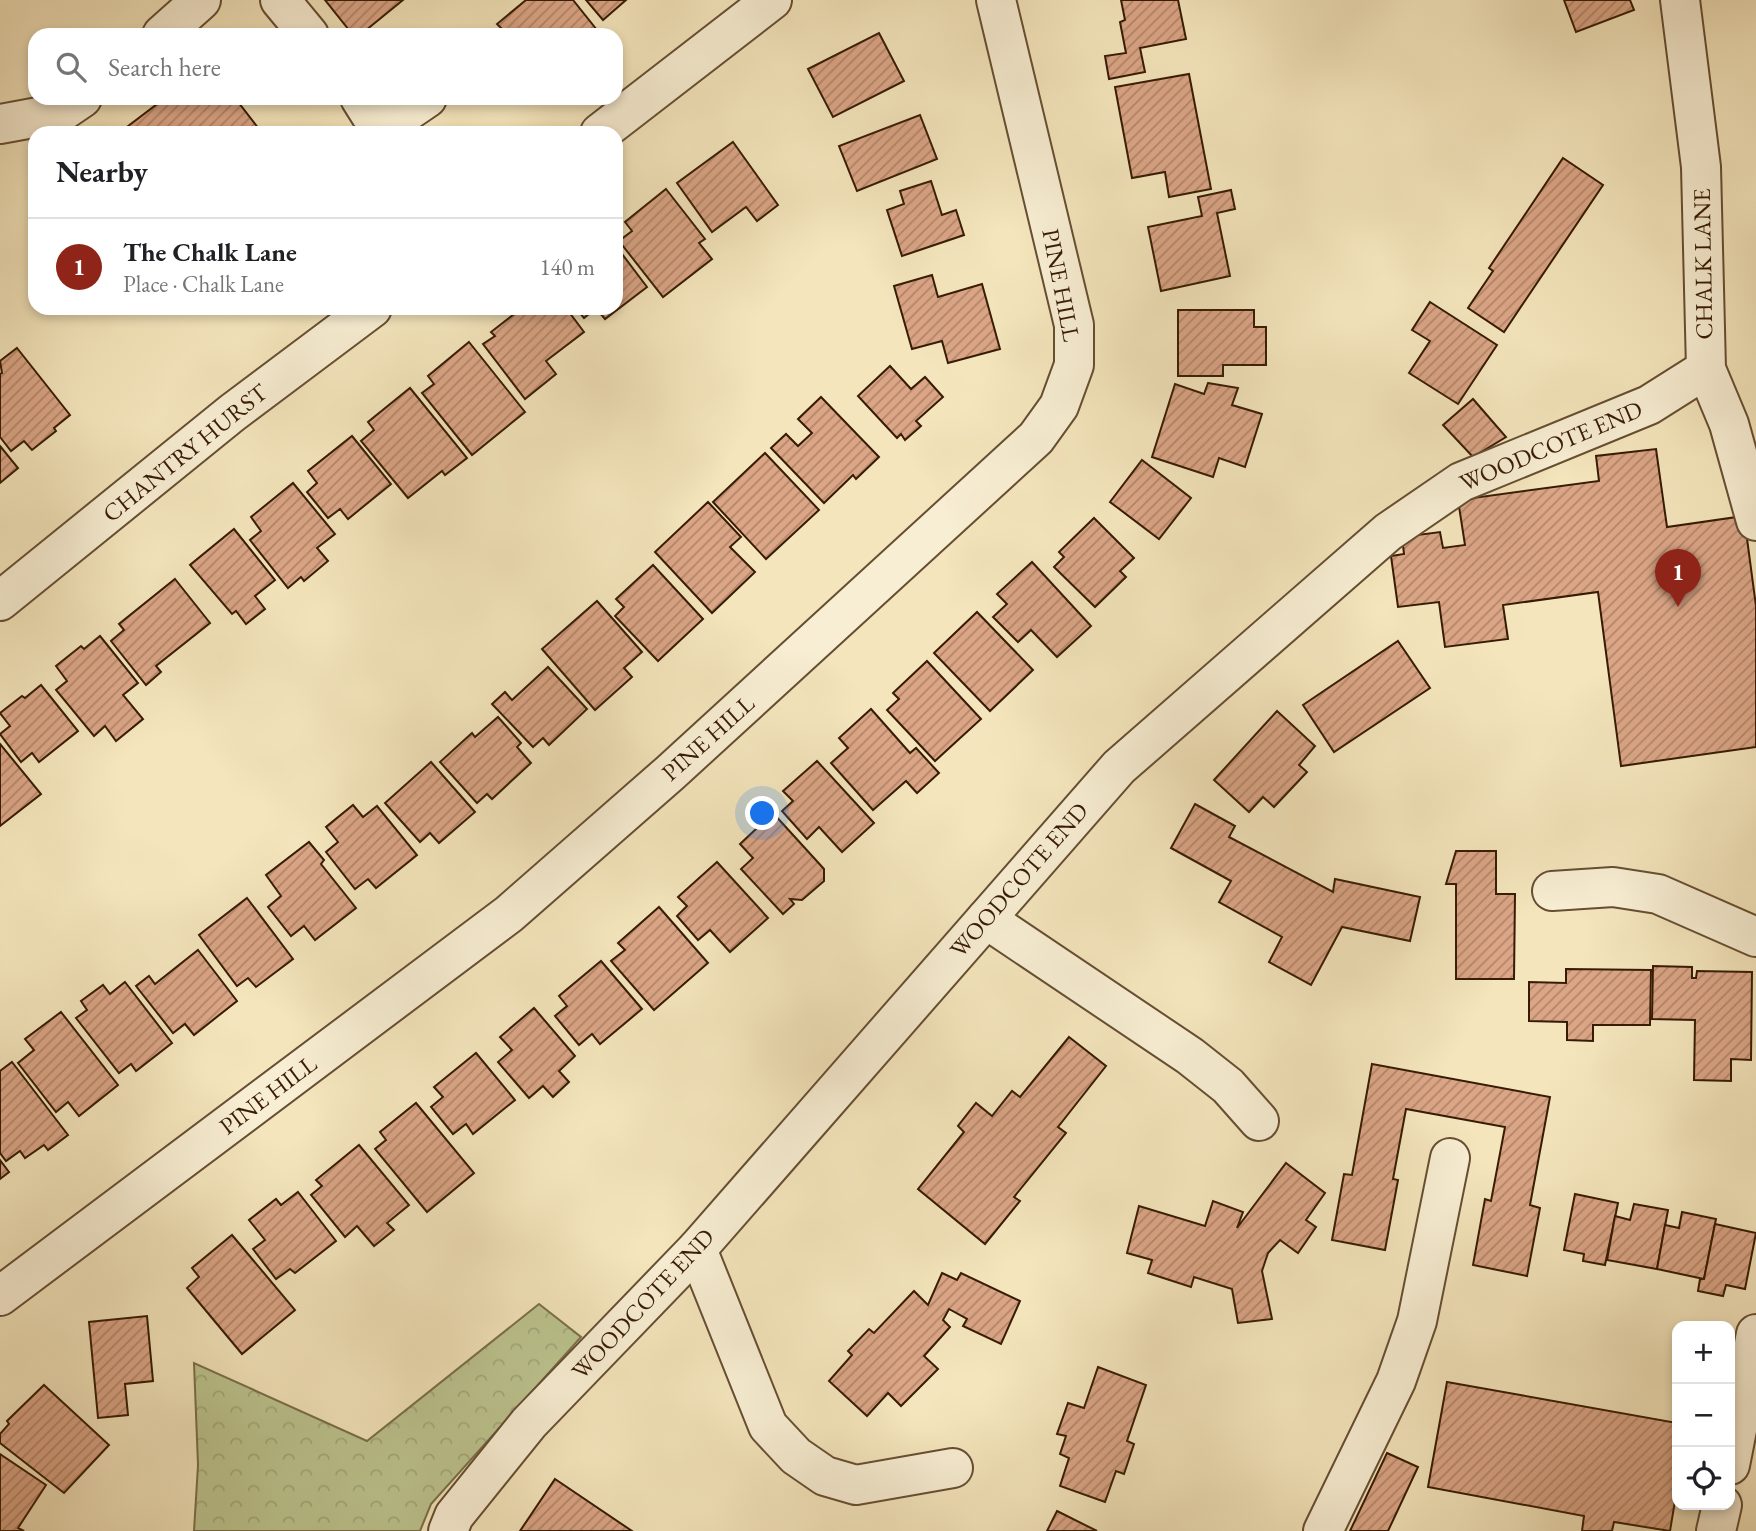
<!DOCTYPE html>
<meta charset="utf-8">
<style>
body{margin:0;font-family:"EB Garamond",serif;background:#f2f2f2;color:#202124}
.controls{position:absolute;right:21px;bottom:21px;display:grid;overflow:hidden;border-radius:14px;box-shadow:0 4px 10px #0003}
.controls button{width:63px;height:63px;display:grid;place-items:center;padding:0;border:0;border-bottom:2px solid #e0e0e0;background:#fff;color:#202124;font:35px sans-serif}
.you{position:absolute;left:763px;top:814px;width:24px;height:24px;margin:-18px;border:5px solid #fff;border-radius:50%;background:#1a73e8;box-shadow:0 0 0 10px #1a73e833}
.badge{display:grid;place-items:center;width:46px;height:46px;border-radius:50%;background:#8f2418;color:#fff;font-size:23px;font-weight:700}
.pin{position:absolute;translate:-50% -58px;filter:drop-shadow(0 2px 4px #0008)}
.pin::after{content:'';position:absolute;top:37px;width:24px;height:21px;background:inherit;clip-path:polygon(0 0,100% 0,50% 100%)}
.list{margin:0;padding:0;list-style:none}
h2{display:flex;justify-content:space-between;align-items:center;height:91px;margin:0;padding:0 28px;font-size:30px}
h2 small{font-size:23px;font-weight:400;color:#757577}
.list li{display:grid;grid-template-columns:46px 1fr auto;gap:21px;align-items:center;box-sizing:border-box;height:98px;padding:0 28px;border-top:2px solid #e0e0e0}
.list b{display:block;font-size:26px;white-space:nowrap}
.list p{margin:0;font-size:23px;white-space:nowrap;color:#757577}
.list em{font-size:23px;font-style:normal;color:#757577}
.icon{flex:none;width:38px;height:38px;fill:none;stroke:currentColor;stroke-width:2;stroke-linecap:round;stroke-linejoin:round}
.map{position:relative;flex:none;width:1756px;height:1531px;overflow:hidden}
.search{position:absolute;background:#fff;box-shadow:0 4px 10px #0003;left:28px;top:28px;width:595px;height:77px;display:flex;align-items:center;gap:18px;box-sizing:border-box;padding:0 24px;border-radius:21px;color:#757577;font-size:26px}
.panel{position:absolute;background:#fff;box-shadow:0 4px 10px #0003;left:28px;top:126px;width:595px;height:189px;border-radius:21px}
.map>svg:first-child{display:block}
.forest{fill:url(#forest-crowns);stroke:#7a704a;stroke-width:2}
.building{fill:url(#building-hatch);stroke:#371b04;stroke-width:2}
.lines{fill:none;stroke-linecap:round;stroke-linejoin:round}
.minor-casing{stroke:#664e32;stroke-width:42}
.minor{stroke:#f8eed3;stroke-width:38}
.labels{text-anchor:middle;stroke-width:5;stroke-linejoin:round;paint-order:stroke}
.street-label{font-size:24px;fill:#371b04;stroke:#f8eed3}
</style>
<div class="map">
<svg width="1756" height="1531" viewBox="0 0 1756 1531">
<defs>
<pattern id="forest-crowns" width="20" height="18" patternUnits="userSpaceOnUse" patternTransform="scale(1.75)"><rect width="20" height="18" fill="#bcc48f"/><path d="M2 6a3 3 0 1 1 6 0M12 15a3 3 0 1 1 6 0" fill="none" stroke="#a2a87a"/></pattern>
<pattern id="building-hatch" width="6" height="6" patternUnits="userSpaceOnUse" patternTransform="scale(1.75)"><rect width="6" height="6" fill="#dba586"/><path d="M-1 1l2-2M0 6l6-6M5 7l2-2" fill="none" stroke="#b2866b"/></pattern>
</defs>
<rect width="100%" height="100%" fill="#f4e5bc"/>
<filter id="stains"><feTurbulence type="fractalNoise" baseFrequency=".00286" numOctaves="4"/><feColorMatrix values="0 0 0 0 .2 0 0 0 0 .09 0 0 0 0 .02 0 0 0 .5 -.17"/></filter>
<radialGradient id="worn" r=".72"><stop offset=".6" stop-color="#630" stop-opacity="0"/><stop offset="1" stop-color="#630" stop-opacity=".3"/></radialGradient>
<!-- forest -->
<path class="forest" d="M539 1304 581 1337 431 1504 420 1531H194L198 1465 194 1363 367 1441Z"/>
<!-- building -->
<g class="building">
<path d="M325 0H403L360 35H353Z"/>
<path d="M526 0H573L597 30 591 35H495L502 29 497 24Z"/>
<path d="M586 0H626L603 20Z"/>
<path d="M1121 0H1178L1186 39 1140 48 1145 72 1109 79 1105 56 1126 53 1120 22 1125 20Z"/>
<path d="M1564 0H1630L1634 10 1576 32Z"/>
<path d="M879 33 904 81 833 117 808 69Z"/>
<path d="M1189 74 1211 189 1169 197 1165 172 1132 178 1115 87Z"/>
<path d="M165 98H235L262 133H119Z"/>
<path d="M920 115 937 159 857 191 839 146Z"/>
<path d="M733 142 778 205 757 221 746 207 712 232 677 183Z"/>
<path d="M1563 158 1603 185 1504 332 1468 308 1493 271 1489 268Z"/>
<path d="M931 181 942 215 956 210 964 235 902 256 887 210 904 204 900 191Z"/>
<path d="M666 189 705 239 699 243 712 259 663 297 619 241 632 231 625 222Z"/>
<path d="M1231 190 1235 209 1217 213 1230 276 1161 291 1148 227 1202 216 1198 197Z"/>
<path d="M616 246 647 287 605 319 596 308 584 318 576 308H616Z"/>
<path d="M932 275 938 297 982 284 1000 349 948 363 942 341 912 349 894 286Z"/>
<path d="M1430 302 1497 345 1458 404 1409 373 1430 341 1412 330Z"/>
<path d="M522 308H566L584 332 546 361 556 374 525 399 483 344 495 336 491 332Z"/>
<path d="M1178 310H1254V327H1266V365H1223V376H1178Z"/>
<path d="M469 342 525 412 472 455 422 393 434 384 428 376Z"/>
<path d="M17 348 70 415 54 428 56 431 32 450 24 441 11 451 0 437V374L2 373 0 361Z"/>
<path d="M890 366 911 389 925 377 943 397 916 421 921 426 905 440 901 434 897 438 858 396Z"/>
<path d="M1208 383 1238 388 1232 405 1262 414 1245 467 1219 458 1213 477 1152 457 1175 384 1204 394Z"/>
<path d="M410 388 467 458 445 475 442 471 408 498 361 441 374 430 368 422Z"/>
<path d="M821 397 879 457 856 479 853 475 824 503 771 448 786 434 798 446 812 433 798 419Z"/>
<path d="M1473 399 1506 437 1473 457 1443 425Z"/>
<path d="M352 436 391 484 348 519 340 509 328 518 307 492 317 483 308 471Z"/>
<path d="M0 446 18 468 0 483Z"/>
<path d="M1656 449 1667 527 1744 516 1756 606V747L1621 766 1598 592 1503 605 1508 639 1445 647 1439 602 1398 607 1391 556 1404 554 1402 537 1440 532 1443 548 1465 545 1458 500 1599 481 1596 456Z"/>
<path d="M765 453 819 510 766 559 713 502Z"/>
<path d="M1142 460 1191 498 1159 539 1110 502Z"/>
<path d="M293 483 335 534 317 548 328 561 304 581 301 577 288 588 250 540 261 531 251 517Z"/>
<path d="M708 502 741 537 730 547 755 572 712 613 655 552Z"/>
<path d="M1094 518 1134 558 1120 571 1126 577 1095 607 1054 567 1064 557 1059 552Z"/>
<path d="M234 529 275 580 255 596 265 609 246 624 236 611 232 614 190 565Z"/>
<path d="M1032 562 1091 626 1057 657 1031 630 1018 642 993 617 1007 604 997 594Z"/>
<path d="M653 565 703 619 658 661 615 616 624 607 616 599Z"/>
<path d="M175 579 210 623 156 666 161 672 146 685 111 641 124 630 119 624Z"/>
<path d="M597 601 642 652 624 668 632 677 595 710 542 649Z"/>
<path d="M977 612 1033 670 990 711 934 653Z"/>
<path d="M100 636 138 683 123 695 143 719 116 741 105 726 94 736 56 690 67 681 56 666 81 646 84 649Z"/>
<path d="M1398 641 1430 688 1334 752 1303 705Z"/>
<path d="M927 661 981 719 935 761 887 710 899 699 893 693Z"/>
<path d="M548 667 587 709 549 745 543 738 533 747 492 704 505 692 512 700Z"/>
<path d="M41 685 78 731 39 762 32 753 21 762 0 734 10 726 0 713 22 696 25 698Z"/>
<path d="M871 709 910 753 916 748 939 773 917 793 906 781 873 810 831 763 848 748 839 738Z"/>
<path d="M1277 711 1315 746 1299 765 1307 772 1274 807 1263 797 1249 812 1214 780Z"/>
<path d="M498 717 521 743 517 747 531 763 492 799 487 794 477 803 440 762 472 733 475 737Z"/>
<path d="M0 744 41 794 0 826Z"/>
<path d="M817 761 874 823 842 852 819 827 807 839 782 811 793 801 783 791Z"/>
<path d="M431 762 475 812 439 843 430 833 420 842 385 803Z"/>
<path d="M1195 804 1235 826 1229 837 1333 892 1335 879 1420 897 1410 941 1342 927 1311 985 1269 962 1282 937 1219 902 1231 881 1171 848Z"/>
<path d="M353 805 363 817 377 806 417 855 376 888 368 879 355 889 326 852 338 842 326 827Z"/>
<path d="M773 813 824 869V881L802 900 790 899 794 904 783 914 741 869 753 858 740 844Z"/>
<path d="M309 842 324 860 321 864 356 908 315 940 304 926 291 936 268 907 281 896 266 875Z"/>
<path d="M1456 851H1496V894H1515L1514 979H1456V884H1446Z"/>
<path d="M717 862 768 918 730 952 710 930 698 940 677 916 687 906 678 897Z"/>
<path d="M247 898 293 959 256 987 248 978 237 986 199 935Z"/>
<path d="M659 907 708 963 654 1010 611 961 625 950 618 943Z"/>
<path d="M198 950 237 1001 194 1035 185 1024 173 1033 136 986 149 976 155 984Z"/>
<path d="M601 961 642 1009 600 1044 592 1034 579 1045 555 1016 567 1006 559 996Z"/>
<path d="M1653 966 1692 967V978H1696L1697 971 1752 972 1751 1060 1731 1059V1081L1694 1080 1695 1020 1652 1019Z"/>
<path d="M1566 969 1651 970 1650 1025H1593V1041L1567 1040V1022L1529 1021V982L1566 983Z"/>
<path d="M125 982 172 1043 136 1071 131 1064 119 1073 76 1018 87 1010 81 1001 103 985 110 994Z"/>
<path d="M534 1008 575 1056 559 1071 569 1082 553 1097 543 1086 529 1098 498 1062 512 1050 500 1037Z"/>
<path d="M61 1012 118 1085 79 1116 68 1102 56 1112 18 1063 34 1050 25 1039Z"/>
<path d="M1069 1037 1106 1066 1058 1127 1066 1133 1014 1197 1020 1201 985 1244 918 1189 964 1132 958 1126 976 1103 992 1116 1012 1091 1020 1097Z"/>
<path d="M476 1053 515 1100 473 1134 466 1124 453 1134 431 1107 443 1097 434 1087Z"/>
<path d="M12 1062 68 1135 48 1150 44 1145 25 1158 20 1151 6 1161 0 1153V1071Z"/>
<path d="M1372 1064 1550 1097 1530 1205 1540 1208 1527 1276 1473 1265 1485 1199 1491 1201 1505 1127 1406 1109 1393 1179 1398 1180 1385 1250 1332 1240 1344 1174 1352 1175Z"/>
<path d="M416 1103 474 1173 427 1212 375 1149 386 1140 380 1132Z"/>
<path d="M359 1145 409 1205 387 1223 394 1230 374 1246 357 1226 345 1237 311 1195 322 1186 316 1180Z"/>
<path d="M0 1160 9 1172 0 1179Z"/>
<path d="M1286 1163 1325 1193 1306 1220 1316 1227 1298 1253 1280 1240 1268 1253 1262 1271 1272 1319 1238 1323 1232 1289 1194 1277 1191 1287 1148 1273 1152 1260 1127 1253 1139 1206 1205 1226 1213 1201 1243 1212 1237 1228Z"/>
<path d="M298 1192 336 1241 295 1273 290 1269 276 1279 253 1249 265 1240 249 1220 276 1199 281 1205Z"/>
<path d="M1575 1194 1618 1203 1605 1265 1583 1261 1584 1254 1564 1250Z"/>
<path d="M1634 1204 1668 1210 1657 1269 1607 1260 1615 1216 1630 1220Z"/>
<path d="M1682 1212 1716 1219 1704 1279 1657 1269 1665 1225 1679 1228Z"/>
<path d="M1715 1224 1756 1233 1745 1289 1726 1285 1723 1296 1698 1291 1700 1279H1704Z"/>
<path d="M232 1235 295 1310 242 1354 187 1288 199 1277 192 1268Z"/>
<path d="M942 1273 957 1280 961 1273 1020 1301 1001 1344 963 1326 967 1319 949 1309 943 1320 950 1327 924 1356 938 1369 901 1406 888 1393 867 1416 829 1381 852 1355 848 1351 869 1329 874 1333 914 1291 928 1305Z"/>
<path d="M147 1316 153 1381 125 1384 128 1415 98 1418 89 1322Z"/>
<path d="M1098 1367 1146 1385 1127 1441 1134 1444 1124 1474 1116 1471 1105 1502 1060 1486 1069 1458 1060 1454 1066 1436 1057 1434 1068 1403 1084 1408Z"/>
<path d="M1447 1382 1677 1423V1489L1670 1531 1614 1522 1612 1531H1582L1584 1516 1428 1487Z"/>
<path d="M44 1385 109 1445 64 1493 0 1443V1434L9 1424 7 1421Z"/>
<path d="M1387 1453 1418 1467 1388 1531H1350Z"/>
<path d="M0 1454 46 1485 18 1528 24 1531H0Z"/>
<path d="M555 1479 632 1531H520Z"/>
<path d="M1057 1511 1097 1531H1047Z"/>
</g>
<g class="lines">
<!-- minor casing -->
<g class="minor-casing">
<g id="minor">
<path d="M280 0 309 35"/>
<path d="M1680 0 1701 167 1706 369 1729 424 1756 521"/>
<path d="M162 35 201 0"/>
<path d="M360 98 382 133"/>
<path d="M0 124 60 113 82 98"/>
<path d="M380 130 427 98"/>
<path d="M600 133 772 0"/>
<path d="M0 601 232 413 372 308"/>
<path d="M1552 891 1613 887 1658 894 1756 937"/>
<path d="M986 919 1190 1056 1228 1086 1259 1121"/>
<path d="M697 1249 768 1426 796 1456 825 1476 856 1485 953 1468"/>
<path d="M0 1296 509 914 670 773 1036 438 1059 406 1074 365V325L996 0"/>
<path d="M1730 1465 1756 1334"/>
<path d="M448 1531 454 1516 529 1423 697 1249 1119 767 1388 532 1461 482 1649 405 1706 369"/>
<path d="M1323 1531 1396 1381 1417 1321 1450 1158"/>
<path d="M1716 1531 1722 1505"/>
</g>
</g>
<!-- minor -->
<use href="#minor" class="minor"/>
</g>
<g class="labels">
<!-- street labels -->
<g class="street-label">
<text transform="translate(1703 264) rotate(-91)" y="8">CHALK LANE</text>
<text transform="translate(1061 285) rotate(79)" y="8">PINE HILL</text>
<text transform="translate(1551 446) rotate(-23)" y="8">WOODCOTE END</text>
<text transform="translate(185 453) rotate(-39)" y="8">CHANTRY HURST</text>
<text transform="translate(708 738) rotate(-42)" y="8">PINE HILL</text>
<text transform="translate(1019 880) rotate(-49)" y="8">WOODCOTE END</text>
<text transform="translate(268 1095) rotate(-37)" y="8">PINE HILL</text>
<text transform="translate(643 1304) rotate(-47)" y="8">WOODCOTE END</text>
</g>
</g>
<rect width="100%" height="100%" filter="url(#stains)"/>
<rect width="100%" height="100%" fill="url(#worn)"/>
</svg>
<div class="controls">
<button>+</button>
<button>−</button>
<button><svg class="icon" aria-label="locate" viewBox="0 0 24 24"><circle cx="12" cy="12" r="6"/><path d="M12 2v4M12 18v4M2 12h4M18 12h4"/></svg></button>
</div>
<div class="you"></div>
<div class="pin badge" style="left:1678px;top:607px">1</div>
<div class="search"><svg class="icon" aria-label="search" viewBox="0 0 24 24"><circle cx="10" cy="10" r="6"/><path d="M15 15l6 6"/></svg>Search here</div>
<section class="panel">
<h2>Nearby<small></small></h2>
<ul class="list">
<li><span class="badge">1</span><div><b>The Chalk Lane</b><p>Place · Chalk Lane</p></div><em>140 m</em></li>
</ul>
</section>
</div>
